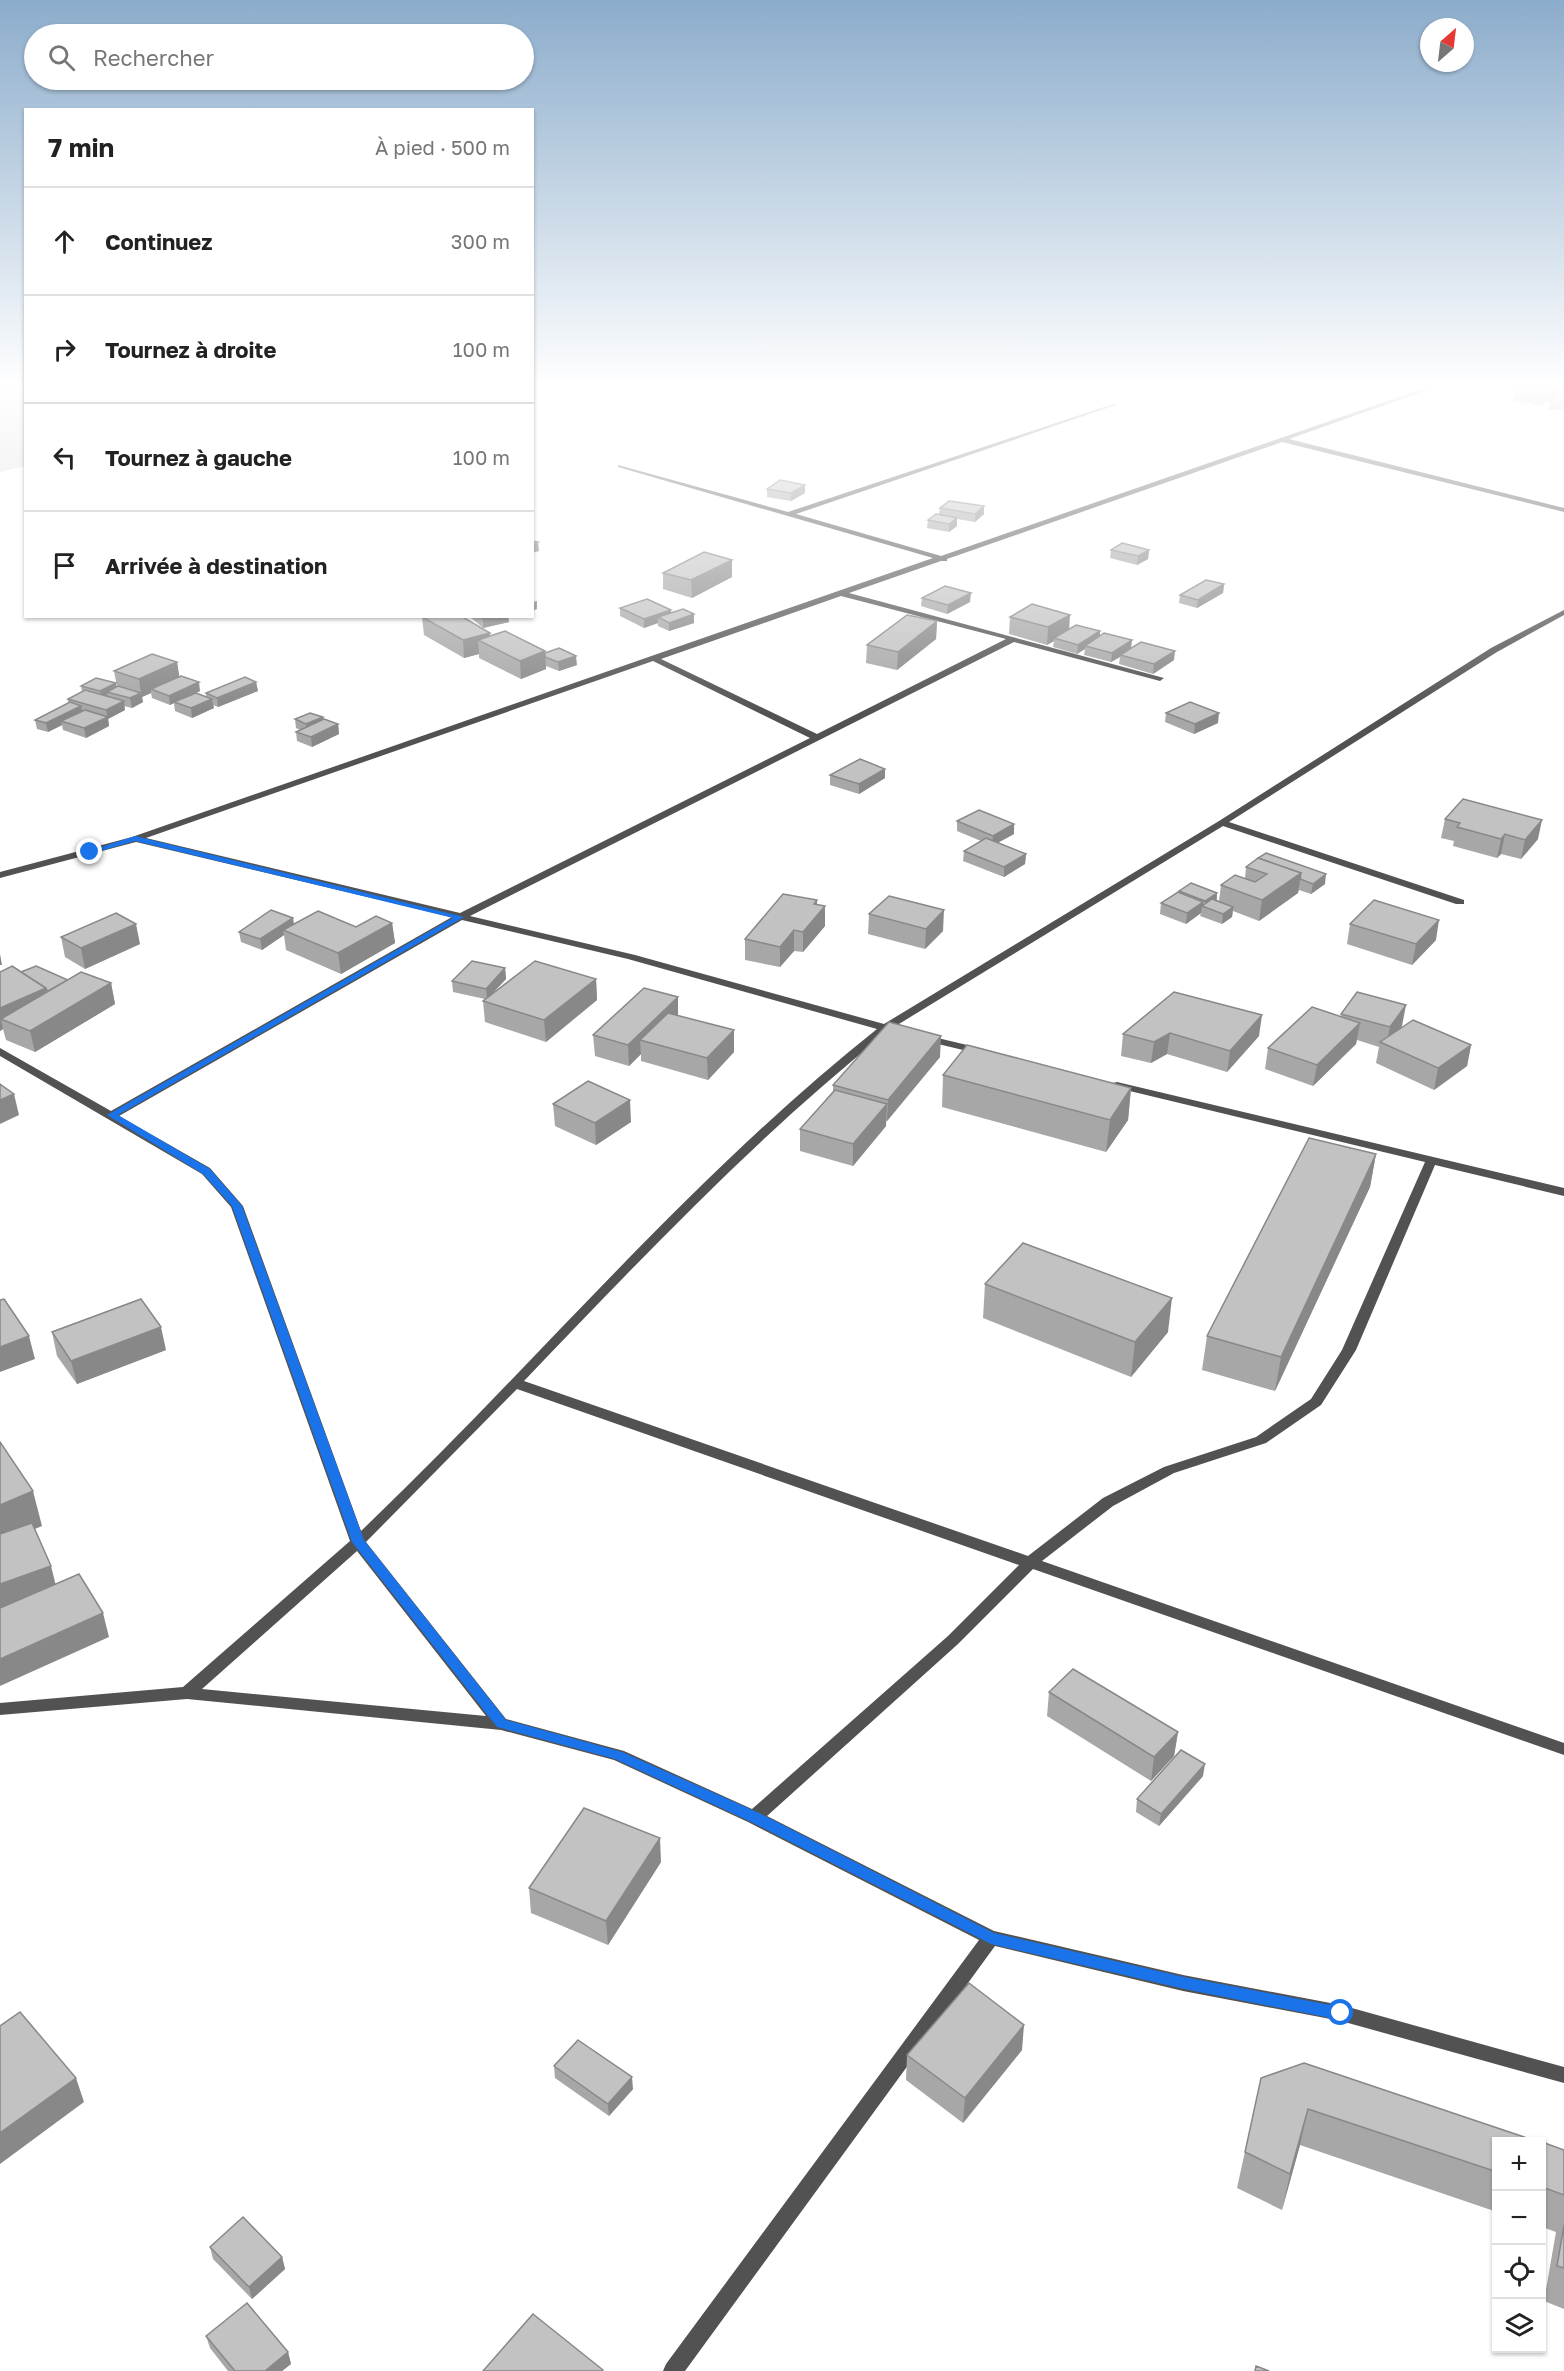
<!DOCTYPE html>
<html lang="fr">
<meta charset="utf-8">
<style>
body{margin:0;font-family:"Golos Text",sans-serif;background:#f2f2f2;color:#222}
.controls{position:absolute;right:18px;bottom:18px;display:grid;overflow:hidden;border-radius:0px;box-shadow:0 2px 4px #0004}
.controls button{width:54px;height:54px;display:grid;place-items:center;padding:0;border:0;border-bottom:2px solid #e0e0e0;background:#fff;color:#222;font:30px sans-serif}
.compass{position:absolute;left:1420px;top:18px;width:54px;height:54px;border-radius:50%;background:#fff;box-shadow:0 2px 4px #0004;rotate:28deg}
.stop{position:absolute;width:18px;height:18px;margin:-14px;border:4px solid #1a73e8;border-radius:50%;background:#fff}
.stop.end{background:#1a73e8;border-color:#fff;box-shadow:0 2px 6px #0008}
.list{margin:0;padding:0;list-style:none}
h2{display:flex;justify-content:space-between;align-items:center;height:78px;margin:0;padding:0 24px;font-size:26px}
h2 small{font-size:20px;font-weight:400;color:#767676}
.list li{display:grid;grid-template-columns:39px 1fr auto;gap:18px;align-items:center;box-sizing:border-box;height:108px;padding:0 24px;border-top:2px solid #e0e0e0}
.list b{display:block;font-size:22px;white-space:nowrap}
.list em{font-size:20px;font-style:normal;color:#767676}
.icon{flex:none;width:33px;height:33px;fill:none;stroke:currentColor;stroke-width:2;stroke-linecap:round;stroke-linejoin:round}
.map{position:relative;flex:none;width:1564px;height:2371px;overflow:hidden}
.search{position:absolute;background:#fff;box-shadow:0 2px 4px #0004;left:24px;top:24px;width:510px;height:66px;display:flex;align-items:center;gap:15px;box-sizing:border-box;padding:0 21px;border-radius:33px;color:#767676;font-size:22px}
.panel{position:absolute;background:#fff;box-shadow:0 2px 4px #0004;left:24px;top:108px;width:510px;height:510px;border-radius:0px}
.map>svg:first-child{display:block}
.green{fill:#d9d9d9}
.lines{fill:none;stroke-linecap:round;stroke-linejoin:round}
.minor{fill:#525252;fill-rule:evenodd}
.wall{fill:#a7a7a7}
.shaded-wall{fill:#888}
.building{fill:#c2c2c2;stroke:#888;stroke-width:1.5}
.route{fill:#1a73e8}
</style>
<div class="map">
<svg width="1564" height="2371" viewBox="0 0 1564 2371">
<rect width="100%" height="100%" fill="#fff"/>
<!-- green -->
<path class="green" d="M0 382H26L25 466 0 472Z"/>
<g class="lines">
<!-- minor -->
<g class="minor">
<path d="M1442 382H1450L1289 439 1564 508V512L1282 442 947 559V561H941L849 593 1164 678 1160 681 1014 642 470 916 635 955 884 1024 1219 821 1491 648 1564 610V615L1497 652 1229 822 1464 900V904H1456L1223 826 894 1027V1031L887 1032C755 1138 641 1259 524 1381L1028 1556 1103 1498 1164 1467 1256 1437 1311 1399 1342 1350 1425 1162 1113 1087 1111 1085 1113 1083 1117 1082 1564 1188V1196L1435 1165 1356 1350 1321 1405 1266 1443 1174 1473 1113 1506 1042 1561 1564 1743V1755L1033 1569 958 1644 767 1816 994 1931 1183 1975 1341 2005 1564 2067V2083L1341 2021 1183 1991 995 1946 685 2371H663L666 2364 979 1940 748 1822 614 1760 501 1730 187 1699 0 1715V1703L183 1687 350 1541 231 1207 202 1174 0 1056V1048L111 1111 452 917 136 842 0 878V872L132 837 933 558 618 467V465L788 512 1116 403V405L796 514 941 556ZM841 596 1006 639 817 734 661 659ZM653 661 810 738 460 913 146 838ZM462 920 628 959 877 1029C688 1179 535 1365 361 1531L243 1206 210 1168 119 1116ZM517 1389 1019 1565 948 1636 752 1809 624 1751 506 1719 366 1542ZM357 1551 486 1716 202 1689Z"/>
<path d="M925 1035 984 1049 986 1051 980 1054 921 1040 920 1038Z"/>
</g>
</g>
<!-- wall -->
<g class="wall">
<path d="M1528 382 1544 388 1553 390 1555 383 1564 382V393L1557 391 1556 395H1564V411L1548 409 1550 401H1546L1540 406 1529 404V402L1527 404 1512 401 1514 393 1525 387 1526 384Z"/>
<path d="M767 489 805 493 791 501 767 497Z"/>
<path d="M984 506V514L975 522 957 519V526L949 532 927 528 928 520 939 514 940 508Z"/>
<path d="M1111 550H1149L1148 559 1137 565 1110 558Z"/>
<path d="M663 573 732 577 692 598 663 589Z"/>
<path d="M1224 584 1223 593 1197 608 1179 603 1180 595Z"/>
<path d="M922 598 970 602 947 614 921 606Z"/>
<path d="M620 608 671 610V613L694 623 669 631 658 626V623L644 628 620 616Z"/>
<path d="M469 616H508L509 622 483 628Z"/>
<path d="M422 617 490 633V636L545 653 577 665 559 671 546 666V669L521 679 479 658V654L464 658 424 635Z"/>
<path d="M1010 617 1069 629 1100 631V636L1131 648 1174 660 1153 674 1119 664 1120 657 1111 662 1084 655 1085 649 1077 654 1053 647 1054 641 1047 645 1009 634Z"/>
<path d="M937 621 936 639 897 670 866 663 867 645Z"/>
<path d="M177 662 179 677 200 691 196 693 206 697V693L256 682 258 691 218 707 213 705 214 708 192 718 175 711 174 703 170 705 152 698 151 693 142 697 143 702 132 708 124 706 125 710 108 719 109 726 86 738 63 730 62 725 48 732 37 729 35 720 68 703V699L82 692 81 686 116 683V687H117L114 671Z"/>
<path d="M1166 713 1218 723 1194 734 1165 722Z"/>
<path d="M295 719H323L338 724 339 734 312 747 297 741 296 732 300 730 296 728Z"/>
<path d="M885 769V778L859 794 830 785V775Z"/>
<path d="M1445 819 1538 839 1521 859 1501 854 1497 858 1453 846 1454 841 1441 838Z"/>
<path d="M957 821 1014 834 997 843 1026 854 1025 864 1004 877 963 861 964 851 981 841 957 831Z"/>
<path d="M1246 867 1325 884 1311 894 1299 890 1298 893 1259 921 1233 911 1232 917 1222 924 1200 916 1201 913 1186 924 1160 914 1161 903 1178 893 1179 891 1217 893V900L1219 901 1221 885 1245 879Z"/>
<path d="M817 900V905L825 926 803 952 794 951 780 967 745 960V939Z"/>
<path d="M869 914 943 931 925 949 868 934Z"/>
<path d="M293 918 294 924 356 927 392 923 395 943 341 974 286 950 284 935 262 950 241 942 239 932Z"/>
<path d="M1350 924 1436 940 1412 965 1347 944Z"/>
<path d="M61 937 140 944 85 969 65 957Z"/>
<path d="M505 968 506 979 493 993 596 979 597 1000 546 1042 485 1022 483 1001 485 999 453 992 452 981Z"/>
<path d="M0 972H21L68 980 111 983 115 1004 35 1052 6 1040 3 1029 0 1031Z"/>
<path d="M1174 992 1259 1036 1227 1072 1167 1054 1151 1063 1121 1056 1123 1034Z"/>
<path d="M1341 1014 1402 1026 1400 1028 1471 1045 1467 1066 1434 1090 1376 1063 1379 1047 1357 1040 1356 1044 1313 1086 1265 1069 1268 1048 1341 1016Z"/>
<path d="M678 1015 734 1052 708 1080 641 1061V1054L629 1066 595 1056 593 1035Z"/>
<path d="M940 1057 887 1121H886V1126L853 1166 800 1151V1129L833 1091V1085Z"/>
<path d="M943 1075 1131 1088 1128 1120 1106 1152 942 1107Z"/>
<path d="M553 1104 631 1122 596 1145 555 1126Z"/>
<path d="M1376 1154 1370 1187 1275 1391 1202 1370 1207 1336Z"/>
<path d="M985 1284 1168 1332 1131 1377 983 1318Z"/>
<path d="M52 1332 166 1350 77 1384 57 1356Z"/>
<path d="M1049 1692 1178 1732 1174 1756 1151 1781 1047 1716Z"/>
<path d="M1203 1776 1159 1826 1136 1812 1137 1799Z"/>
<path d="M661 1862 608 1945 531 1913 529 1888Z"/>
<path d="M1022 2050 963 2123 906 2080 907 2055Z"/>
<path d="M554 2066 633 2089 609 2116 555 2078Z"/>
<path d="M1261 2078 1497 2142V2212L1300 2145 1282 2210 1237 2188Z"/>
<path d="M1542 2142 1564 2150V2309L1544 2301 1556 2232 1542 2227Z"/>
<path d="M210 2247 282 2257 285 2269 252 2299 213 2259Z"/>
<path d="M206 2336 288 2352 291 2364 282 2371H228L210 2348Z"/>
</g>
<!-- shaded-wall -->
<g class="shaded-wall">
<path d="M1545 382 1544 389 1538 393 1539 386Z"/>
<path d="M1538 389 1536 396H1530L1529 402 1527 404 1528 396Z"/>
<path d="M1557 391 1555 398 1551 402 1552 394Z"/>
<path d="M1548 393 1546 401 1540 406 1542 398Z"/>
<path d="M805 485V493L791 501V493Z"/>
<path d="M984 506V514L975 522V514Z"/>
<path d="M957 518V526L949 532V524Z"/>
<path d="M538 542 539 551 532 553V545Z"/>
<path d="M1149 550 1148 559 1137 565 1138 556Z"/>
<path d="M732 560V577L692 598 691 580Z"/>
<path d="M1224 584 1223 593 1197 608 1198 600Z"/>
<path d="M971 593 970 602 947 614 948 605Z"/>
<path d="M537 601V609L532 611V602Z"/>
<path d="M671 610V619L658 617V623L644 628V619Z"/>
<path d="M694 614V623L669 631V623Z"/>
<path d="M1070 615 1069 632 1054 638V641L1047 645 1048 627Z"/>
<path d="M494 616H508L509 622 483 628V619Z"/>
<path d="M937 621 936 639 897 670 898 652Z"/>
<path d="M1100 631 1099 640 1085 646V649L1077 654 1078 645Z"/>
<path d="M490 633 491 647 478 640 479 654 464 658 463 640Z"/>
<path d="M1132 640 1131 649 1120 655V657L1111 662 1112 653Z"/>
<path d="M545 651 546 669 521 679 520 661Z"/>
<path d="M1175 651 1174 660 1153 674 1154 664Z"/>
<path d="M576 656 577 665 559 671 558 662Z"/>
<path d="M177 662 180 680 151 689V693L142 697 143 702 132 708 130 698 141 693 139 679Z"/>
<path d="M199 682 200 691 175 702H174V703L170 705 169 696Z"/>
<path d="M256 682 258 691 218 707 217 698Z"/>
<path d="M116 683 117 692H107L108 697 102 700 100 691Z"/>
<path d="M212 699 214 708 192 718 191 708Z"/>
<path d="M124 701 125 710 108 719 106 710Z"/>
<path d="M81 706 83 715 61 721 62 725 48 732 46 723Z"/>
<path d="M1219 713 1218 723 1194 734 1195 724Z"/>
<path d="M108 717 109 726 86 738 84 728Z"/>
<path d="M323 717 324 726 307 734 306 724Z"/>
<path d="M338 724 339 734 312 747 311 737Z"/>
<path d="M885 769V778L859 794V784Z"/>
<path d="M1542 820 1538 839 1521 859 1525 840Z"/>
<path d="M1014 824V834L992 846 993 836Z"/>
<path d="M1505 834 1501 854 1497 858 1501 839Z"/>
<path d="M1026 854 1025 864 1004 877V867Z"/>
<path d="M1301 873 1298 893 1259 921 1262 900Z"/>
<path d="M1326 874 1325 884 1311 894 1313 884Z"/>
<path d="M1217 893 1216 903 1205 907V901Z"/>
<path d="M817 900V916L825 906V926L803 952V932L814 904Z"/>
<path d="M1203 902V906H1202L1201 913 1186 924 1187 913Z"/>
<path d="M1233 907 1232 917 1222 924 1223 914Z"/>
<path d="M944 910 943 931 925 949 926 929Z"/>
<path d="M293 918 294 928 283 930 284 935 262 950 260 939Z"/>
<path d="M1439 920 1436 940 1412 965 1416 944Z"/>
<path d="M392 923 395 943 341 974 338 953Z"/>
<path d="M136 924 140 944 85 969 81 948Z"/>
<path d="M794 930V951L780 967V947Z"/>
<path d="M0 954 2 965H0Z"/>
<path d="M505 968 506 979 487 999 486 989Z"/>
<path d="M596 979 597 1000 546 1042 544 1020Z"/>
<path d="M111 983 115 1004 35 1052 30 1031Z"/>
<path d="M46 988 50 1009 1 1019 3 1029 0 1031V1008Z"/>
<path d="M678 997V1017L640 1040 641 1054 629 1066 628 1045Z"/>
<path d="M1406 1005 1402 1026 1388 1046 1386 1045 1390 1027Z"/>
<path d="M1262 1015 1259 1036 1227 1072 1230 1051Z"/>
<path d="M1360 1023 1356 1044 1313 1086 1317 1065Z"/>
<path d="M734 1030V1052L708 1080 707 1058Z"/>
<path d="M1170 1033 1167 1054 1151 1063 1154 1042Z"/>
<path d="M941 1036 940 1057 887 1121 888 1100Z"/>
<path d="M1471 1045 1467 1066 1434 1090 1438 1068Z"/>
<path d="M1131 1088 1128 1120 1106 1152 1110 1120Z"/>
<path d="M14 1094 19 1115 0 1124V1100Z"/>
<path d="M630 1100 631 1122 596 1145 595 1123Z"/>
<path d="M887 1104 886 1126 853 1166V1144Z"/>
<path d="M1376 1154 1370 1187 1275 1391 1281 1357Z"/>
<path d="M1172 1298 1168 1332 1131 1377 1135 1342Z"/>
<path d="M161 1327 166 1350 77 1384 71 1361Z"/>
<path d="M29 1336 35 1359 0 1372V1347Z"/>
<path d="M33 1491 42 1526 0 1544V1505Z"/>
<path d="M51 1566 57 1590 0 1611V1584Z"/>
<path d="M103 1613 109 1637 0 1686V1659Z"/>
<path d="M1178 1732 1174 1756 1151 1781 1154 1757Z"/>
<path d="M1205 1764 1203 1776 1159 1826 1161 1814Z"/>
<path d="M660 1838 661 1862 608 1945 606 1921Z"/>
<path d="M1024 2025 1022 2050 963 2123 965 2098Z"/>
<path d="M632 2077 633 2089 609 2116 608 2104Z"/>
<path d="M76 2078 84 2102 0 2164V2133Z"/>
<path d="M1308 2109 1300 2145 1282 2210 1290 2174Z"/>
<path d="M282 2257 285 2269 252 2299 249 2287Z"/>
<path d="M288 2352 291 2364 282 2371H265Z"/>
</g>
<!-- building -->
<g class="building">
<path d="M1528 382H1545L1539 386 1526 384Z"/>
<path d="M1557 382H1564V385L1555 383Z"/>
<path d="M1523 386 1538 389 1528 396 1514 393Z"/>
<path d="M1541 388 1557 391 1552 394 1548 393 1542 398 1530 396Z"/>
<path d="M1557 394 1564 395V403L1550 401Z"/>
<path d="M780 480 805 485 791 493 767 489Z"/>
<path d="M949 501 984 506 975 514 940 508Z"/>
<path d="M936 514 957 518 949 524 928 520Z"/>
<path d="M532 541 538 542 532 545Z"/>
<path d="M1122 543 1149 550 1138 556 1111 550Z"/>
<path d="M704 552 732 560 691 580 663 573Z"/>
<path d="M1206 580 1224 584 1198 600 1180 595Z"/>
<path d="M945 586 971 593 948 605 922 598Z"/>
<path d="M647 599 671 610 644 619 620 608Z"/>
<path d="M1032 604 1070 615 1048 627 1010 617Z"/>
<path d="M683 609 694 614 669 623 658 617Z"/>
<path d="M907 615 937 621 898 652 867 645Z"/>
<path d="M425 616H461L490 633 463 640 422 617Z"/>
<path d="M479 616H494L483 619Z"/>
<path d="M1076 625 1100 631 1078 645 1054 638Z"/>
<path d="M505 631 545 651 520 661 478 640Z"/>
<path d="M1104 633 1132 640 1112 653 1085 646Z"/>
<path d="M1141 642 1175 651 1154 664 1120 655Z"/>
<path d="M559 648 576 656 558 662 545 657V653Z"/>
<path d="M152 654 177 662 139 679 114 671Z"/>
<path d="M181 676 199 682 169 696 151 689Z"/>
<path d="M245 677 256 682 217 698 206 693Z"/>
<path d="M96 678 116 683 100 691 81 686Z"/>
<path d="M118 686 141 693 130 698 107 692Z"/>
<path d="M85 690 124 701 106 710 68 699Z"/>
<path d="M196 693 212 699 191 708 174 702Z"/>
<path d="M70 702 81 706 46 723 35 720Z"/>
<path d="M1190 702 1219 713 1195 724 1166 713Z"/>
<path d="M85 710 108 717 84 728 61 721Z"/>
<path d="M310 713 323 717 306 724 295 719Z"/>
<path d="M324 719 338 724 311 737 296 732Z"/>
<path d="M860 759 885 769 859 784 830 775Z"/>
<path d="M1463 799 1542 820 1525 840 1505 834 1501 839 1457 827 1460 823 1445 819Z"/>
<path d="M979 810 1014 824 993 836 957 821Z"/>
<path d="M986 838 1026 854 1004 867 964 851Z"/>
<path d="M1266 853 1326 874 1313 884 1300 879 1301 873 1258 858Z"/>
<path d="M1258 858 1301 873 1262 900 1221 885 1235 875 1255 882 1267 874 1246 867Z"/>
<path d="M1191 883 1217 893 1205 901 1179 891Z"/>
<path d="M1178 892 1203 902 1187 913 1161 903Z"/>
<path d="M783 894 817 900 814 904 825 906 803 932 794 930 780 947 745 939Z"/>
<path d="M889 896 944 910 926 929 869 914Z"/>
<path d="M1212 899 1233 907 1223 914 1202 906Z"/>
<path d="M1374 900 1439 920 1416 944 1350 924Z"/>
<path d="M271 910 293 918 260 939 239 932Z"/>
<path d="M318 911 356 927 376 916 392 923 338 953 283 930Z"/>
<path d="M116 913 136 924 81 948 61 937Z"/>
<path d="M472 961 505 968 486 989 452 981Z"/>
<path d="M535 961 596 979 544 1020 483 1001Z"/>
<path d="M12 966 46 988 0 1008V972Z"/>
<path d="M36 966 68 980 48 991 46 989V988L21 972Z"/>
<path d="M81 972 111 983 30 1031 1 1019Z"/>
<path d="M644 988 678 997 628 1045 593 1035Z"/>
<path d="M1174 992 1262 1015 1230 1051 1170 1033 1154 1042 1123 1034Z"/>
<path d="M1357 992 1406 1005 1390 1027 1341 1014Z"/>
<path d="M1312 1007 1360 1023 1317 1065 1268 1048Z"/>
<path d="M668 1013 734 1030 707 1058 640 1040Z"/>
<path d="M1413 1020 1471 1045 1438 1068 1380 1042Z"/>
<path d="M889 1022 941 1036 888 1100 833 1085Z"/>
<path d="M967 1045 1131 1088 1110 1120 943 1075Z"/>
<path d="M588 1081 630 1100 595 1123 553 1104Z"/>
<path d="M0 1084 14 1094 0 1100Z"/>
<path d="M835 1090 887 1104 853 1144 800 1129Z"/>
<path d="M1309 1138 1376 1154 1281 1357 1207 1336Z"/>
<path d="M1023 1243 1172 1298 1135 1342 985 1284Z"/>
<path d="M4 1299 29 1336 0 1347V1300Z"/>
<path d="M141 1299 161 1327 71 1361 52 1332Z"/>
<path d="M0 1442 33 1491 0 1505Z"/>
<path d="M32 1523 51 1566 0 1584V1534Z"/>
<path d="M79 1574 103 1613 0 1659V1608Z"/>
<path d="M1073 1669 1178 1732 1154 1757 1049 1692Z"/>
<path d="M1181 1750 1205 1764 1161 1814 1137 1799Z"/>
<path d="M584 1808 660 1838 606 1921 529 1888Z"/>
<path d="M969 1983 1024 2025 965 2098 907 2055Z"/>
<path d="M20 2012 76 2078 0 2133V2026Z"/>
<path d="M578 2040 632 2077 608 2104 554 2066Z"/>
<path d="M1304 2063 1539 2142H1497V2172L1308 2109 1290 2174 1245 2152 1261 2078Z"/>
<path d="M1542 2142 1564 2150V2195L1542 2187Z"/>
<path d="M243 2217 282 2257 249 2287 210 2247Z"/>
<path d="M1564 2225V2268L1557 2266Z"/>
<path d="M247 2303 288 2352 265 2371H235L206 2336Z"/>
<path d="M533 2314 603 2370 602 2371H483Z"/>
<path d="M1256 2366 1269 2371H1255Z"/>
</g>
<!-- sky -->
<linearGradient id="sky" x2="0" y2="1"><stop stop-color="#8baccb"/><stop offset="0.54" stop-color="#fff"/><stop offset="1" stop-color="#fff" stop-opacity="0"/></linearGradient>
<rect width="1564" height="714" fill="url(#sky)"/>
<!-- route -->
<path class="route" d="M135 836 464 917 118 1115 210 1169 242 1206 364 1540 506 1720 622 1752 759 1813 994 1933 1184 1977 1341 2007 1346 2009 1348 2013 1346 2018 1341 2020 1184 1989 991 1944 749 1821 615 1759 497 1727 352 1542 232 1206 203 1174 107 1115 453 918 135 841 90 854 86 852Z"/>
</svg>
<div class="controls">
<button>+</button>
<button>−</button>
<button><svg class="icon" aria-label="locate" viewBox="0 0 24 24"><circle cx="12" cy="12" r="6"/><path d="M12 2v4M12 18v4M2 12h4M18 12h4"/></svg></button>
<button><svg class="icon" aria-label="layers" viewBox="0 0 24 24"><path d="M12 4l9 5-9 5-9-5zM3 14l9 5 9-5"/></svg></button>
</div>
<svg class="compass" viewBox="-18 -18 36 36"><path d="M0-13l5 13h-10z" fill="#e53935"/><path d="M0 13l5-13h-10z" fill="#767676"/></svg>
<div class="stop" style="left:1341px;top:2013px"></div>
<div class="stop end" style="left:90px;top:852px"></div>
<div class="search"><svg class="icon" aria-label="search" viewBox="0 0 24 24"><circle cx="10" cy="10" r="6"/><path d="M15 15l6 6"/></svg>Rechercher</div>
<section class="panel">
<h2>7 min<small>À pied · 500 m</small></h2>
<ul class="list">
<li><svg class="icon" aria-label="ahead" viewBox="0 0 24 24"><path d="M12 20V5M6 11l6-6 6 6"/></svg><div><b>Continuez</b></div><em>300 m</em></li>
<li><svg class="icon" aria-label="right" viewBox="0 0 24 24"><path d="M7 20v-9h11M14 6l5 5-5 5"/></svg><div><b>Tournez à droite</b></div><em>100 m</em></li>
<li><svg class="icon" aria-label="left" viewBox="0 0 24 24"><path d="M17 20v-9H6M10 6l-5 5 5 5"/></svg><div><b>Tournez à gauche</b></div><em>100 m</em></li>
<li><svg class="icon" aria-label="arrive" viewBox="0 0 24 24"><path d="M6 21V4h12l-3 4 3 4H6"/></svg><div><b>Arrivée à destination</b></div></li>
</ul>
</section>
</div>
